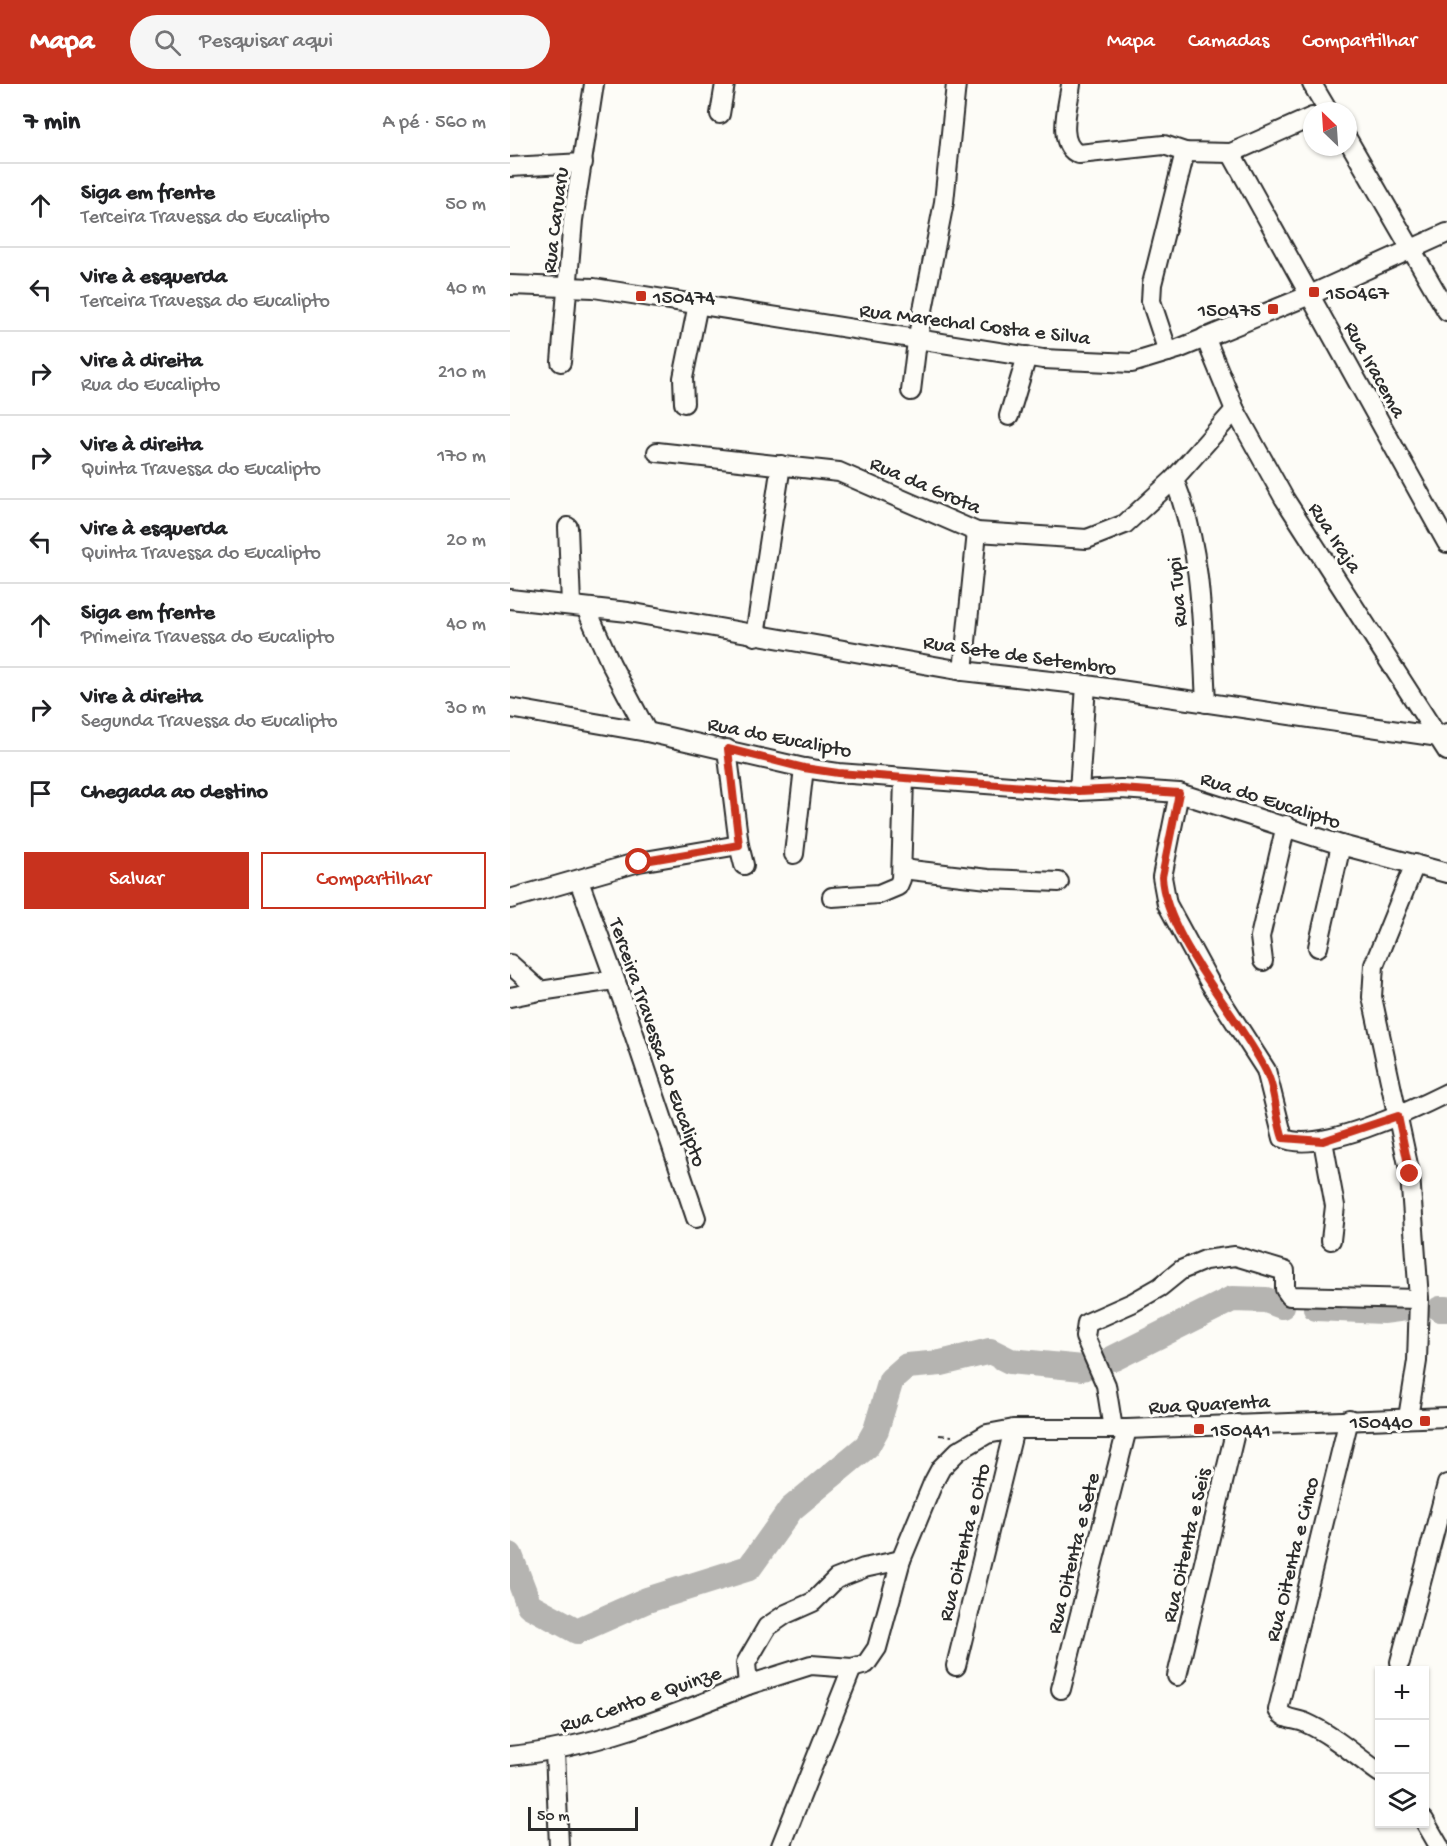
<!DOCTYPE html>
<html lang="pt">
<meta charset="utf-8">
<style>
body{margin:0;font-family:"Gochi Hand",sans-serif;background:#f6f6f6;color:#202124}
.controls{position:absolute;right:18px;bottom:18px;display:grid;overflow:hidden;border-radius:0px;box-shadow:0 2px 4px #0004}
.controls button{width:54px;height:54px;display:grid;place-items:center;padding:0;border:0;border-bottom:2px solid #e0e0e0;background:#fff;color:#202124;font:30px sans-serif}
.compass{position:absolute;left:793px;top:18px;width:54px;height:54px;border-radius:50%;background:#fff;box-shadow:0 2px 4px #0004;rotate:335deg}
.scale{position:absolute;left:18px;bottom:15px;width:110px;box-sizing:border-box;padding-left:6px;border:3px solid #2b2b2b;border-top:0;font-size:16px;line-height:21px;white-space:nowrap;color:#2b2b2b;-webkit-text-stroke:4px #fdfcf7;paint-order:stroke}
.stop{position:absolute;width:18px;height:18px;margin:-14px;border:4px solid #c8321e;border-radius:50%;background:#fff}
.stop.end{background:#c8321e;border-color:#fff;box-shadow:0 2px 6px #0008}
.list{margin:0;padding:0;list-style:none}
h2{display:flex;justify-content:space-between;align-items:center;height:78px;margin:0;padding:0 24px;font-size:26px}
h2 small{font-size:20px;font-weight:400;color:#757577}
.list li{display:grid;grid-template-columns:39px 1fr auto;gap:18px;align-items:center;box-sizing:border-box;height:84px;padding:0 24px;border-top:2px solid #e0e0e0}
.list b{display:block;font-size:22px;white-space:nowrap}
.list p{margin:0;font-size:20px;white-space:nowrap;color:#757577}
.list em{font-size:20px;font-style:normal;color:#757577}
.actions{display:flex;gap:12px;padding:18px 24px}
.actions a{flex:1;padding:14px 0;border:2px solid #c8321e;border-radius:0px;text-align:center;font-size:21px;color:#c8321e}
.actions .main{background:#c8321e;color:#fff}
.icon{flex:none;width:33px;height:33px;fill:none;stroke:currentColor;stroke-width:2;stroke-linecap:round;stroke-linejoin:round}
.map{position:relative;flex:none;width:937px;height:1762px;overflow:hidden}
header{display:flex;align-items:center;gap:36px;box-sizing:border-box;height:84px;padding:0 30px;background:#c8321e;color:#fff}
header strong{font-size:28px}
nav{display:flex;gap:33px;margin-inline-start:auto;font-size:21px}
.search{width:420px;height:54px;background:#f6f6f6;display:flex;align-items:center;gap:15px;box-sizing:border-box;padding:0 21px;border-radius:33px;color:#757577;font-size:22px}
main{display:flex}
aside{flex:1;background:#fff}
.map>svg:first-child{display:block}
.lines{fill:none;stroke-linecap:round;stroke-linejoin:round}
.river{stroke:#b5b4b1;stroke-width:26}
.minor-casing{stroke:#2b2b2b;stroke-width:22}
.path{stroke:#2b2b2b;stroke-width:2;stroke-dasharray:6 4.5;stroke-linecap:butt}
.minor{stroke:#fdfcf7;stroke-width:18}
.route{stroke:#c8321e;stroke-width:8}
.poi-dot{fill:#c8321e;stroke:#fdfcf7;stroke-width:2}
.labels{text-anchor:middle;stroke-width:6;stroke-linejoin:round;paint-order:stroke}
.street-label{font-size:21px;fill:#2b2b2b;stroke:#fdfcf7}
.poi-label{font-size:21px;fill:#2b2b2b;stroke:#fdfcf7;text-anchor:start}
</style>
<header>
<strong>Mapa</strong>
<div class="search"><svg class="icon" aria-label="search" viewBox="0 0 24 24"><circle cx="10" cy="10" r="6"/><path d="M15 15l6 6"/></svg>Pesquisar aqui</div>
<nav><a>Mapa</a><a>Camadas</a><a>Compartilhar</a></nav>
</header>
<main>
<aside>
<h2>7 min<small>A pé · 560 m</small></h2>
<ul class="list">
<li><svg class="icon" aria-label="ahead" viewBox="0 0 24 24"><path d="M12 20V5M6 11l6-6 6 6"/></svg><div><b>Siga em frente</b><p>Terceira Travessa do Eucalipto</p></div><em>50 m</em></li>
<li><svg class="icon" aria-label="left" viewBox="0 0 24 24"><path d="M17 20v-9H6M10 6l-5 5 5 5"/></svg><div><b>Vire à esquerda</b><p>Terceira Travessa do Eucalipto</p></div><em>40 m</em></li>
<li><svg class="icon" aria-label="right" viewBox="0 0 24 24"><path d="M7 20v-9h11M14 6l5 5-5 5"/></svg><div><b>Vire à direita</b><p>Rua do Eucalipto</p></div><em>210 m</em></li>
<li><svg class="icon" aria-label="right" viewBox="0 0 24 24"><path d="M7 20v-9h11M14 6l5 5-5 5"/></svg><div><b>Vire à direita</b><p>Quinta Travessa do Eucalipto</p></div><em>170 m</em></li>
<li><svg class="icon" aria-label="left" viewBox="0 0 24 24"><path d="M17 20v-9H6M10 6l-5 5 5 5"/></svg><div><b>Vire à esquerda</b><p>Quinta Travessa do Eucalipto</p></div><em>20 m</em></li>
<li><svg class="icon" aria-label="ahead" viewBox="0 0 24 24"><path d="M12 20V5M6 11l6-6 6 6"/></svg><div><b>Siga em frente</b><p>Primeira Travessa do Eucalipto</p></div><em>40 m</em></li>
<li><svg class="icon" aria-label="right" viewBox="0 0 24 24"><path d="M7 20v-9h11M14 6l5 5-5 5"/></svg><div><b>Vire à direita</b><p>Segunda Travessa do Eucalipto</p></div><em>30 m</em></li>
<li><svg class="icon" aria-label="arrive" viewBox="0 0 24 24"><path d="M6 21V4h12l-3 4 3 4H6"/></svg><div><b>Chegada ao destino</b></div></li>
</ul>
<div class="actions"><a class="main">Salvar</a><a>Compartilhar</a></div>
</aside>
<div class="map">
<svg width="937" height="1762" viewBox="0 0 937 1762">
<rect width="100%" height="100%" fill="#fdfcf7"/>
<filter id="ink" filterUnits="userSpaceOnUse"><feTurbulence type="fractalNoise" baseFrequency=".0167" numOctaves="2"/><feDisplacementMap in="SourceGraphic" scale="12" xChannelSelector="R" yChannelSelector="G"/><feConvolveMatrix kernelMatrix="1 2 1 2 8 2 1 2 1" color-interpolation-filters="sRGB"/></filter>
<g filter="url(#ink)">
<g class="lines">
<!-- river -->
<g class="river">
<path d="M806 1224 873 1227 904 1223"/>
<path d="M930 1225H937"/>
<path d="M604 1274 722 1215 756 1216 772 1222"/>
<path d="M0 1471 19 1521 67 1547 137 1516 239 1484 281 1425 357 1362 366 1346 381 1296 397 1282 431 1279 480 1267 500 1277 573 1284"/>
</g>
<!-- minor casing -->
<g class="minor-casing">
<g id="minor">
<path d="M561 0C559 19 545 61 569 70L654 61 675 68 721 69 802 33"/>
<path d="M802 0 818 27"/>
<path d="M210 30 215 0"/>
<path d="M838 56 937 227"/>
<path d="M721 69 937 459"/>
<path d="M0 83 73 79"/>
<path d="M0 201 84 204 533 275 622 279 668 265 800 211 937 149"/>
<path d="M695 253 725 326 774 414 937 667"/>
<path d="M658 268 641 217 642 200 675 68"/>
<path d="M51 278 63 136 84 0"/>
<path d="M401 307 407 257 434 118 446 0"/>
<path d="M174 319 173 294 188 220"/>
<path d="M499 332 517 272"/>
<path d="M147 368 329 388 467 448 577 455 615 440 664 395 725 326"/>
<path d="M664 395C693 467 692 543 696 619"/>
<path d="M58 443 61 521"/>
<path d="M0 515 118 528 453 587 576 601 929 653 937 649"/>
<path d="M76 524 101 580 137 648"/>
<path d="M245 552 271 381"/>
<path d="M453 587 467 448"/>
<path d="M0 624 137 648 294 684 328 689 569 707 611 705 669 709 831 761 937 789"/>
<path d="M217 665 229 761 234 781"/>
<path d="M569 707 576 601"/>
<path d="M669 709 652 793 657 820 700 899 756 986 773 1054C807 1071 905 1025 937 1009"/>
<path d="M284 770 294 684"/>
<path d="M392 785 478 795 549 798"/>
<path d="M69 797 115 923 186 1134"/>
<path d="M322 813 369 810 388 802 391 795 394 695"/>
<path d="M0 815 129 778 229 761"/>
<path d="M808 863 831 761"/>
<path d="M753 877 750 853 776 741"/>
<path d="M0 880 30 907 104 896"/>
<path d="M0 913 30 907"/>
<path d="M813 1057 825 1122 821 1156"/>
<path d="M898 1334 907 1277 909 1215 900 1090 862 913 864 881 905 780"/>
<path d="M839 1335 768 1626C775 1637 786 1634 796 1639 823 1651 846 1672 870 1689"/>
<path d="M603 1345 596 1301 575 1253 577 1239 622 1219 650 1203 671 1186 695 1176 725 1172 775 1187V1205L780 1212 909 1215"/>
<path d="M890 1578 937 1400"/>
<path d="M446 1582 504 1345"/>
<path d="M667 1592 727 1340"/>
<path d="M238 1601 301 1581 342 1584 356 1580 367 1564 391 1476 423 1399 431 1384 448 1367 477 1350 504 1345H617L937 1333"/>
<path d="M551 1605 617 1345"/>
<path d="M45 1667 49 1762"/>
<path d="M0 1672C82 1664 162 1632 238 1601L236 1579 257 1543 276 1530 303 1518 326 1495 354 1484 391 1476"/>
<path d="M914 1736 929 1762"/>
<path d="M271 1762 342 1584"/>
</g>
</g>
<!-- path -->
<path class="path" d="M429 1351 442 1352"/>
<!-- minor -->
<use href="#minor" class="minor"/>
</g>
</g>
<g class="lines" filter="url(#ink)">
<!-- route -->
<path class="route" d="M129 778 229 761 218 665 294 684 328 689 569 707 611 705 669 709 652 793C655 851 727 931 754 983 766 1004 765 1031 773 1054L813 1057 888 1032 900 1090"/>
</g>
<!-- markers -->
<g class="poi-dot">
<rect x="798" y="202" width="12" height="12" rx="3"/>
<rect x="125" y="206" width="12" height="12" rx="3"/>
<rect x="757" y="219" width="12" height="12" rx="3"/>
<rect x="909" y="1331" width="12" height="12" rx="3"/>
<rect x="683" y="1339" width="12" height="12" rx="3"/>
</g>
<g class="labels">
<!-- street labels -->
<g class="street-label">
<text transform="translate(44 136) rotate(-83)" y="7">Rua Caruaru</text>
<text transform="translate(465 239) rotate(7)" y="7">Rua Marechal Costa e Silva</text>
<text transform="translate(866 285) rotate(61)" y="7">Rua Iracema</text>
<text transform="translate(416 400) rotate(23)" y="7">Rua da Grota</text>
<text transform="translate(826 453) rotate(57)" y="7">Rua Iraja</text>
<text transform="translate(666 508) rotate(-95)" y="7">Rua Tupi</text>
<text transform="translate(510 570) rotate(8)" y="7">Rua Sete de Setembro</text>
<text transform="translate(270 652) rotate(11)" y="7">Rua do Eucalipto</text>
<text transform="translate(761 715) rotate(18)" y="7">Rua do Eucalipto</text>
<text transform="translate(149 958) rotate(71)" y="7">Terceira Travessa do Eucalipto</text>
<text transform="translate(699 1319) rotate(-3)" y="7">Rua Quarenta</text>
<text transform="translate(453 1458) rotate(-76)" y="7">Rua Oitenta e Oito</text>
<text transform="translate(675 1461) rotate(-77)" y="7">Rua Oitenta e Seis</text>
<text transform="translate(562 1469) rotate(-76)" y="7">Rua Oitenta e Sete</text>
<text transform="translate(781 1475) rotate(-76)" y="7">Rua Oitenta e Cinco</text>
<text transform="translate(130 1614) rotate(-19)" y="7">Rua Cento e Quinze</text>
</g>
<!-- poi labels -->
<g class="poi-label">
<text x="816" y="215">150467</text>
<text x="143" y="219">150474</text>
<text x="751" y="232" text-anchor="end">150475</text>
<text x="903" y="1344" text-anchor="end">150440</text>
<text x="701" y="1352">150441</text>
</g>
</g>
</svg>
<div class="controls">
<button>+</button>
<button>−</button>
<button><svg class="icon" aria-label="layers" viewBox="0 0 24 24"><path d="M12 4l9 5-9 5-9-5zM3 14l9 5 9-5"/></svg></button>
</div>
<svg class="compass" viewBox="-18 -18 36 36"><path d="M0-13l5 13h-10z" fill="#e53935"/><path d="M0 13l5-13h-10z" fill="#757577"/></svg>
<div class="scale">50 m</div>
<div class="stop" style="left:129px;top:778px"></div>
<div class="stop end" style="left:900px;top:1090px"></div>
</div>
</main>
